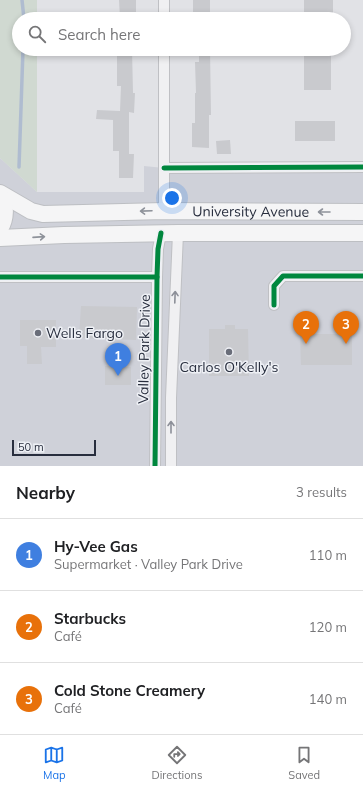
<!DOCTYPE html>
<meta charset="utf-8">
<style>
body{margin:0;font-family:Mulish,sans-serif;background:#f6f6f6;color:#202124}
.scale{position:absolute;left:12px;bottom:10px;width:84px;box-sizing:border-box;padding-left:4px;border:2px solid #282e3e;border-top:0;font-size:11px;line-height:14px;white-space:nowrap;color:#282e3e;-webkit-text-stroke:3px #eef0f5;paint-order:stroke}
.you{position:absolute;left:172px;top:198px;width:14px;height:14px;margin:-10px;border:3px solid #fff;border-radius:50%;background:#1a73e8;box-shadow:0 0 0 6px #1a73e833}
.badge{display:grid;place-items:center;width:26px;height:26px;border-radius:50%;background:#1a73e8;color:#fff;font-size:13px;font-weight:700}
.pin{position:absolute;translate:-50% -33px;filter:drop-shadow(0 1px 2px #0008)}
.pin::after{content:'';position:absolute;top:21px;width:14px;height:12px;background:inherit;clip-path:polygon(0 0,100% 0,50% 100%)}
.list{margin:0;padding:0;list-style:none}
h2{display:flex;justify-content:space-between;align-items:center;height:52px;margin:0;padding:0 16px;font-size:17px}
h2 small{font-size:13px;font-weight:400;color:#757577}
.list li{display:grid;grid-template-columns:26px 1fr auto;gap:12px;align-items:center;box-sizing:border-box;height:72px;padding:0 16px;border-top:1px solid #e0e0e0}
.list b{display:block;font-size:15px;white-space:nowrap}
.list p{margin:0;font-size:13px;white-space:nowrap;color:#757577}
.list em{font-size:13px;font-style:normal;color:#757577}
.icon{flex:none;width:22px;height:22px;fill:none;stroke:currentColor;stroke-width:2;stroke-linecap:round;stroke-linejoin:round}
.map{position:relative;flex:none;width:363px;height:466px;overflow:hidden}
.search{position:absolute;background:#fff;box-shadow:0 2px 6px #0003;left:12px;right:12px;top:12px;height:44px;display:flex;align-items:center;gap:10px;box-sizing:border-box;padding:0 14px;border-radius:22px;color:#757577;font-size:15px}
.sheet{height:268px;background:#fff}
nav{display:flex;justify-content:space-around;align-items:center;box-sizing:border-box;height:56px;border-top:1px solid #e0e0e0;background:#fff;font-size:11px;color:#757577}
nav a{display:grid;justify-items:center;gap:2px}
nav .on{color:#1a73e8}
.map>svg:first-child{display:block}
.built{fill:#cfd1d9}
.green{fill:#d0d9d1}
.lines{fill:none;stroke-linecap:round;stroke-linejoin:round}
.stream{stroke:#afbcd0;stroke-width:3.5}
.building{fill:#c9cace}
.street-casing{stroke:#bfc0c4;stroke-width:12}
.primary-casing{stroke:#bdbfc3;stroke-width:18}
.street{stroke:#f0f0f2;stroke-width:10}
.primary{stroke:#f5f5f6;stroke-width:16}
.cycleway-casing{stroke:#eef0f5;stroke-width:8}
.cycleway{stroke:#00873e;stroke-width:5}
.oneway{stroke:#8e929a}
.oneway2{stroke:#8c8f98}
.poi-dot{fill:#696d79;stroke:#eef0f5;stroke-width:1.5}
.labels{text-anchor:middle;stroke-width:3;stroke-linejoin:round;paint-order:stroke}
.street-label{font-size:14px;fill:#282e3e;stroke:#eef0f5}
.poi-label{font-size:14px;fill:#282e3e;stroke:#eef0f5;text-anchor:start}
</style>
<div class="map">
<svg width="363" height="466" viewBox="0 0 363 466">
<rect width="100%" height="100%" fill="#e1e2e6"/>
<!-- built -->
<path class="built" d="M0 158 37 192H144V166L164 168 363 167V466H0Z"/>
<!-- green -->
<path class="green" d="M0 0H37V19H19V49H37V192L0 158Z"/>
<g class="lines">
<!-- stream -->
<g class="stream">
<path d="M22 0 24 19"/>
<path d="M19 167 23 49"/>
</g>
</g>
<!-- building -->
<g class="building">
<path d="M119 0H136V18H120Z"/>
<rect x="193" y="0" width="17" height="19"/>
<rect x="304" y="0" width="29" height="16"/>
<path d="M117 49H132L133 93H135L134 113 129 112V154H134L133 178H119V151H113V120L96 119 97 110 120 111 121 86H117Z"/>
<path d="M199 49H210L211 115H209V148L192 147V123H195V93H196L195 62H199Z"/>
<rect x="304" y="49" width="27" height="41"/>
<rect x="295" y="121" width="40" height="20"/>
<path d="M230 140 231 154H217L216 141Z"/>
<path d="M81 306 137 307 136 340 79 338Z"/>
<path d="M20 320H56V347H41L42 364H27V346H20Z"/>
<path d="M225 325H235V329H248L249 376H209V329H225Z"/>
<path d="M300 334H352V365H301Z"/>
<path d="M105 366 131 367V385H105Z"/>
</g>
<g class="lines">
<!-- street casing -->
<g class="street-casing">
<g id="street">
<path d="M164 0V19"/>
<path d="M164 49V211"/>
<path d="M164 168 363 167"/>
<path d="M0 277H157"/>
<path d="M274 305V286L283 276H363"/>
<path d="M155 466 157 277 158 249 161 233"/>
<path d="M171 466V398L178 233"/>
</g>
</g>
<!-- primary casing -->
<g class="primary-casing">
<g id="primary">
<path id="s1" d="M0 193 31 211 43 214 164 211 363 212"/>
<path d="M0 195C7 205 6 219 0 229"/>
<path d="M0 238 64 235 178 233H363"/>
</g>
</g>
<!-- street -->
<use href="#street" class="street"/>
<!-- primary -->
<use href="#primary" class="primary"/>
<!-- cycleway casing -->
<g class="cycleway-casing">
<g id="cycleway">
<path d="M164 168 363 167"/>
<path d="M0 277H157"/>
<path d="M274 305V286L283 276H363"/>
<path d="M155 466 157 277 158 249 161 233"/>
</g>
</g>
<!-- cycleway -->
<use href="#cycleway" class="cycleway"/>
</g>
<!-- one-way arrows -->
<defs><path id="oneway-shaft" d="M-6 0H5M1.5-3L5.5 0L1.5 3" fill="none" stroke-width="1.6" stroke-linecap="round" stroke-linejoin="round"/></defs>
<g class="oneway">
<use href="#oneway-shaft" transform="translate(146 211) rotate(178)"/>
<use href="#oneway-shaft" transform="translate(324 212) rotate(180)"/>
<use href="#oneway-shaft" transform="translate(39 237) rotate(-4)"/>
</g>
<g class="oneway2">
<use href="#oneway-shaft" transform="translate(175 297) rotate(-88)"/>
<use href="#oneway-shaft" transform="translate(171 427) rotate(-90)"/>
</g>
<!-- markers -->
<g class="poi-dot">
<circle cx="38" cy="333" r="4"/>
<circle cx="229" cy="352" r="4"/>
</g>
<g class="labels">
<!-- street labels -->
<g class="street-label">
<text dy="5" stroke="none"><textPath href="#s1" startOffset="256">University Avenue</textPath></text>
<text transform="translate(144 349) rotate(-89)" y="5">Valley Park Drive</text>
</g>
<!-- poi labels -->
<g class="poi-label">
<text x="46" y="338">Wells Fargo</text>
<text x="229" y="372" text-anchor="middle">Carlos O'Kelly's</text>
</g>
</g>
</svg>
<div class="scale">50 m</div>
<div class="you"></div>
<div class="pin badge" style="left:118px;top:376px;background:#3f7fe0">1</div>
<div class="pin badge" style="left:306px;top:344px;background:#e8710a">2</div>
<div class="pin badge" style="left:346px;top:344px;background:#e8710a">3</div>
<div class="search"><svg class="icon" aria-label="search" viewBox="0 0 24 24"><circle cx="10" cy="10" r="6"/><path d="M15 15l6 6"/></svg>Search here</div>
</div>
<section class="sheet">
<h2>Nearby<small>3 results</small></h2>
<ul class="list">
<li><span class="badge" style="background:#3f7fe0">1</span><div><b>Hy-Vee Gas</b><p>Supermarket · Valley Park Drive</p></div><em>110 m</em></li>
<li><span class="badge" style="background:#e8710a">2</span><div><b>Starbucks</b><p>Café</p></div><em>120 m</em></li>
<li><span class="badge" style="background:#e8710a">3</span><div><b>Cold Stone Creamery</b><p>Café</p></div><em>140 m</em></li>
</ul>
</section>
<nav>
<a class="on"><svg class="icon" aria-label="map" viewBox="0 0 24 24"><path d="M3 6l6-2 6 2 6-2v14l-6 2-6-2-6 2zM9 4v14M15 6v14"/></svg>Map</a>
<a><svg class="icon" aria-label="directions" viewBox="0 0 24 24"><path d="M12 3l9 9-9 9-9-9zM9 14v-3h6M13 9l2 2-2 2"/></svg>Directions</a>
<a><svg class="icon" aria-label="saved" viewBox="0 0 24 24"><path d="M7 4h10v16l-5-4-5 4z"/></svg>Saved</a>
</nav>
